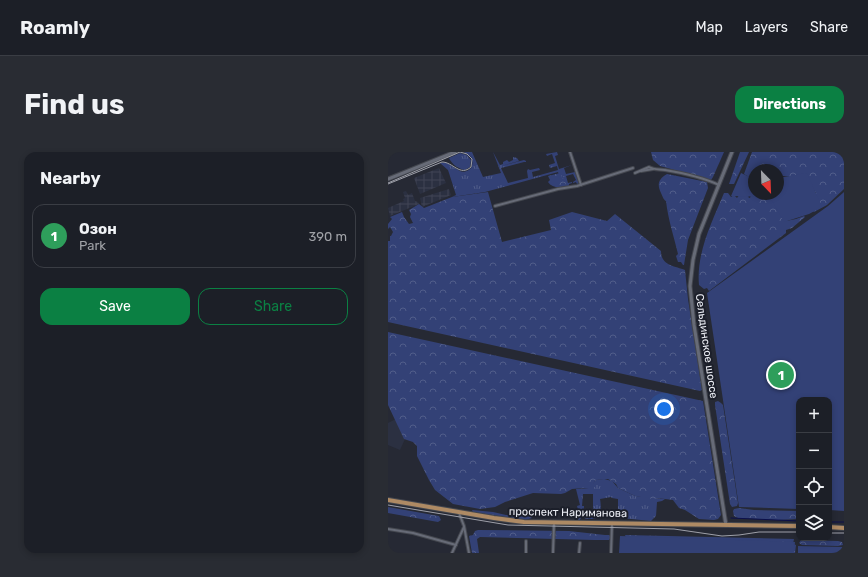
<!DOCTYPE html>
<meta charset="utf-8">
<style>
body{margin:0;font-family:Rubik,sans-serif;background:#292c33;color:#f1f3f6}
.controls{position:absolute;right:12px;bottom:12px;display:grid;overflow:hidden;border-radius:8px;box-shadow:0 2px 6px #0003}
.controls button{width:36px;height:36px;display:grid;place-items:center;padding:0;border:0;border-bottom:1px solid #3a3d44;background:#1c1f27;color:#f1f3f6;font:20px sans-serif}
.compass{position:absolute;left:360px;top:12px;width:36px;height:36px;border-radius:50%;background:#1c1f27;box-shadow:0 2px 6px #0003;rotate:157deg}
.you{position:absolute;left:276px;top:257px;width:14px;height:14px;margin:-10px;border:3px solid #fff;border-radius:50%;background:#1a73e8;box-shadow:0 0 0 6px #1a73e833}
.badge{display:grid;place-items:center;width:26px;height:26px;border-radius:50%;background:#0b8043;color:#fff;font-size:13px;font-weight:700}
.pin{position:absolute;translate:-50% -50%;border:2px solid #fff;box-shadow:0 1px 4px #0006}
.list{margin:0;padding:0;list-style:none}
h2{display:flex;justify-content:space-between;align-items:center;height:52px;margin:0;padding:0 16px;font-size:17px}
h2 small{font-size:13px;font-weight:400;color:#a0a2a7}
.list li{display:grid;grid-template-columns:26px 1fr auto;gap:12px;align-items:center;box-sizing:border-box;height:64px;margin:0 8px 8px;padding:0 8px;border:1px solid #3a3d44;border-radius:12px}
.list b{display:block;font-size:15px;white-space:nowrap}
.list p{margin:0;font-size:13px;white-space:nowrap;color:#a0a2a7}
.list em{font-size:13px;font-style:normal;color:#a0a2a7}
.actions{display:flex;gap:8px;padding:12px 16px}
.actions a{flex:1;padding:9px 0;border:1px solid #0b8043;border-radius:12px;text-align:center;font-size:14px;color:#0b8043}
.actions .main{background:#0b8043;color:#fff}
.icon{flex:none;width:22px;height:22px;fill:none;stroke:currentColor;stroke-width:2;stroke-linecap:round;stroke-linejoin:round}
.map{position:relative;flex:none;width:456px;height:401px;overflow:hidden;border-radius:12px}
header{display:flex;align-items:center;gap:24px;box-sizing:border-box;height:56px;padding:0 20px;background:#1c1f27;border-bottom:1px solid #3a3d44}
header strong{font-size:19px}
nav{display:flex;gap:22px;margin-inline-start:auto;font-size:14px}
.intro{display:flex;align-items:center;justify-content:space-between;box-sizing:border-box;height:96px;padding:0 24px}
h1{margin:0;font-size:28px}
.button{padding:10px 18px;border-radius:12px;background:#0b8043;color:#fff;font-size:14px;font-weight:700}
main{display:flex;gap:24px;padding:0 24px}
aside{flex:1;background:#1c1f27;border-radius:12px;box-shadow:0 2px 6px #0003}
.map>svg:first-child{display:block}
.built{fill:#2b3041}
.industrial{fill:url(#industrial-grid)}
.grass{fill:url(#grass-tufts)}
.forest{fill:url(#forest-crowns)}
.garden{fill:#334176}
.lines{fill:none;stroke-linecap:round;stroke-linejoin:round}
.stream{stroke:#0c104b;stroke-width:1}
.street-casing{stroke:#44474f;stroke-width:4}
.secondary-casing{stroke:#44474f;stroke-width:5}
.primary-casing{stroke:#44474f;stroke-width:6}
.street{stroke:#676b77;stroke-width:2}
.secondary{stroke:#676b77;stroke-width:3}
.primary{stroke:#ae8a64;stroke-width:4}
.tram{stroke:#9ea0a9;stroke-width:1}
.labels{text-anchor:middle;stroke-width:4;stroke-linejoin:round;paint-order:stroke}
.street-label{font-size:11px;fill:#eceef5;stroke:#1c1f2a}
</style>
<header>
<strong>Roamly</strong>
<nav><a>Map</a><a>Layers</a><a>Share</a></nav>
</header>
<div class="intro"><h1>Find us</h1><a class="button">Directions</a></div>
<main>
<aside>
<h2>Nearby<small></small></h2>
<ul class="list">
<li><span class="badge" style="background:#2e9e5b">1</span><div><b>Озон</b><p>Park</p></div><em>390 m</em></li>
</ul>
<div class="actions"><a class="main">Save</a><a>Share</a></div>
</aside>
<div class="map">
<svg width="456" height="401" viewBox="0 0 456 401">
<defs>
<pattern id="industrial-grid" width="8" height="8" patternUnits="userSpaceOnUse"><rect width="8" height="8" fill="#2b3041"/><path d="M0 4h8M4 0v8" fill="none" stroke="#404454"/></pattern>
<pattern id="grass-tufts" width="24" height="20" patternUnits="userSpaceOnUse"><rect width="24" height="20" fill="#334176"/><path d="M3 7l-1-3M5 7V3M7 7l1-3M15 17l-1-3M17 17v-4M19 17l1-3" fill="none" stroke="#515d8a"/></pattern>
<pattern id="forest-crowns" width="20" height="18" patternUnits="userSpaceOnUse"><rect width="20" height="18" fill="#334176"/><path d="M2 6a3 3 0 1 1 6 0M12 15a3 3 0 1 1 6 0" fill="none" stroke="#515d8a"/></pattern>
</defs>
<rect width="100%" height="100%" fill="#262934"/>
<!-- built -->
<path class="built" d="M8 267 17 287 12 298 0 293V271Z"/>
<!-- industrial -->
<g class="industrial">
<path d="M51 16 58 31 32 42 26 26Z"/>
<path d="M61 37 63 43 34 55 32 46Z"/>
<path d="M18 39 20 43 24 41 27 49 30 50 31 52 2 64 0 56 16 49 15 47 17 46 15 40Z"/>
</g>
<!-- grass -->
<g class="grass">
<path d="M76 0H84L95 25 113 21 105 0 112 13 115 12V10L119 8 121 10 125 8V5L129 6 131 9 113 14 136 8 138 9V10H136L113 16 120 31 140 26 139 19 140 17 142 18 151 16 152 18 144 20 145 25 170 18 169 14 162 16 161 13 167 11 164 2 159 4 158 2 169 0 170 3 167 4 171 17 184 13 176 16 178 22 187 20 191 31 189 32 188 30 185 31V30L188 28 185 22 178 24 180 31 184 30V31L181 32V34H175L170 20 97 40 64 45 68 43 61 21 60 18 52 11C54 11 55 10 58 11 66 13 73 25 82 17 85 14 85 9 83 5Z"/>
<path d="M72 1 79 3 83 8 82 15 77 18C70 17 64 12 61 6Z"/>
<path d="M216 327 224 329 230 336 247 344 277 347 274 349 269 350 268 364 263 369 233 366 230 361V347L224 346 223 345 212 347C213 352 214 363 208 366 206 367 201 367 198 367L196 365 197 361H205V342H195L194 354H196C196 359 195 366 190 369 188 364 191 359 189 354L192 353 188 337 201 336 208 328Z"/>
</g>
<!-- forest -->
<g class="forest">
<path d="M263 0H336L325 25 323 28 272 14 265 8Z"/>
<path d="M352 0H361L346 32H341Z"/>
<path d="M364 0H456V37L439 53 426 60 425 59 428 41 416 25 395 24 390 25V18H366V28L356 22Z"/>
<path d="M172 21 176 31 175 25H177L179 31 177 32 178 34C172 36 164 36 160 30L162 28 160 24Z"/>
<path d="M279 22 319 30 320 36 300 88 296 113H295L293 110H290L288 104 290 102C286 85 280 67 278 49 275 47 275 45 273 41 269 33 270 27 279 22Z"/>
<path d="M100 40 114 90 163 78 161 68 184 60 219 69 227 62 273 99C273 114 287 114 297 118L300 147 314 238 312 239 0 170V89H2V84H3L5 80 2 75 0 77V72L4 67 2 65 14 60 16 65 21 72 25 71 22 65 23 62 21 58 31 52 36 56 64 45Z"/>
<path d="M336 41H340L343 45 346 43 349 46 352 42 361 44 360 45 362 46 363 43 366 42 382 43 398 69 408 67 416 64 417 65 404 76 398 78V81L321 139 319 136 316 137 311 133C308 101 324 70 336 41Z"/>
<path d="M0 180 315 249 333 363 330 367 326 368 311 367 297 358 291 356 285 348 269 346 265 347 247 344 230 336 228 332 220 327 208 328 205 332 207 333V335L204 336H196L184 337 177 341 173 342 145 341 117 350 107 355 92 357 65 352 47 338 41 328 29 304V294L25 290 16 287 0 253Z"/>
<path d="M330 249 333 251 335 253 350 351 349 354 344 355 342 352 327 253V250Z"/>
<path d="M0 355 51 364 53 368 50 370 0 361Z"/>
<path d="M351 356 366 358 411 359V367L390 368 350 366 346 364 345 359 346 357Z"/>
<path d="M84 358 105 360 118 363H141L143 364 144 366 137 368 85 360Z"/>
<path d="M90 378 181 379 217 383H221L223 385 221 388H207L92 385 89 387 91 401H84L81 384 85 383 87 379Z"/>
<path d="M237 383 406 387 405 392 408 393 407 401H399L239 388Z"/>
<path d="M413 388 450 389 454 390 455 393 450 394 414 393 411 391Z"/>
</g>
<!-- garden -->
<g class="garden">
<path d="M353 21 366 27V42H390V26L419 21 434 55 421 62 396 70 382 45 343 44Z"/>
<path d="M456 40V359L441 358V248H411V357L351 355 319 141 440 54Z"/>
<path d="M232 384 407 390 406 401H231Z"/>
<path d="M410 394 456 395V401H410Z"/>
</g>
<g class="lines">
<!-- stream -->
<g class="stream">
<path d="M343 366 411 369"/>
<path d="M441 370H456"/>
</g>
<!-- street casing -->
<g class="street-casing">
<g id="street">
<path d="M182 0 193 33"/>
<path d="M253 19 265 17"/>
<path d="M247 21 261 15C266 18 271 17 277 18 295 21 314 25 331 33"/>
<path d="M107 54 170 37 189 34 245 16"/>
<path d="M71 361 76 374 81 401"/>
<path d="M0 377 25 381 68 393"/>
<path d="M64 401 76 375"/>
<path d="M138 401V389"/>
<path d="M165 401 166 371"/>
<path d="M191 401 192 391"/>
<path d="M223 401 224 372"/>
</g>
</g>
<!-- secondary casing -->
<g class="secondary-casing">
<g id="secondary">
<path d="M0 27 67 0"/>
<path d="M338 373 306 173 302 134 305 108 311 82 344 0"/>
</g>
</g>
<!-- primary casing -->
<g class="primary-casing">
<g id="primary">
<path d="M0 348 106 366 136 370 411 374"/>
<path d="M441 375 456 376"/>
</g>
</g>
<!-- street -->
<use href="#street" class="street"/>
<!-- secondary -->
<use href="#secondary" class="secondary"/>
<!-- primary -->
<use href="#primary" class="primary"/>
<!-- tram -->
<g class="tram">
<path d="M0 31 72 0 79 2 84 7 83 15C72 25 65 10 54 10L0 32"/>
<path d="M0 353 120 373 286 377 334 384 351 383 371 380H411"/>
<path d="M441 381H456"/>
</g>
</g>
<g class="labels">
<!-- street labels -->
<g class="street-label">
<text transform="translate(319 194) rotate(82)" y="4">Сельдинское шоссе</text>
<text transform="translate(180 360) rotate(1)" y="4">проспект Нариманова</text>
</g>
</g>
</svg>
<div class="controls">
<button>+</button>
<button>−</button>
<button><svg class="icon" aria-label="locate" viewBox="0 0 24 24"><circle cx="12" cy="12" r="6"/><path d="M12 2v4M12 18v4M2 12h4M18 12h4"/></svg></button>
<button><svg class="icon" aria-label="layers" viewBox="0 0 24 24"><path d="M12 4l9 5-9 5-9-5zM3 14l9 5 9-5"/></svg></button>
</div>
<svg class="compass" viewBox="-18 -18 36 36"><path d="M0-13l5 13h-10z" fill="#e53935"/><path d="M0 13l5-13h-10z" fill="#a0a2a7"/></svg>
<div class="you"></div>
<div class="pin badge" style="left:393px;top:223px;background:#2e9e5b">1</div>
</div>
</main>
